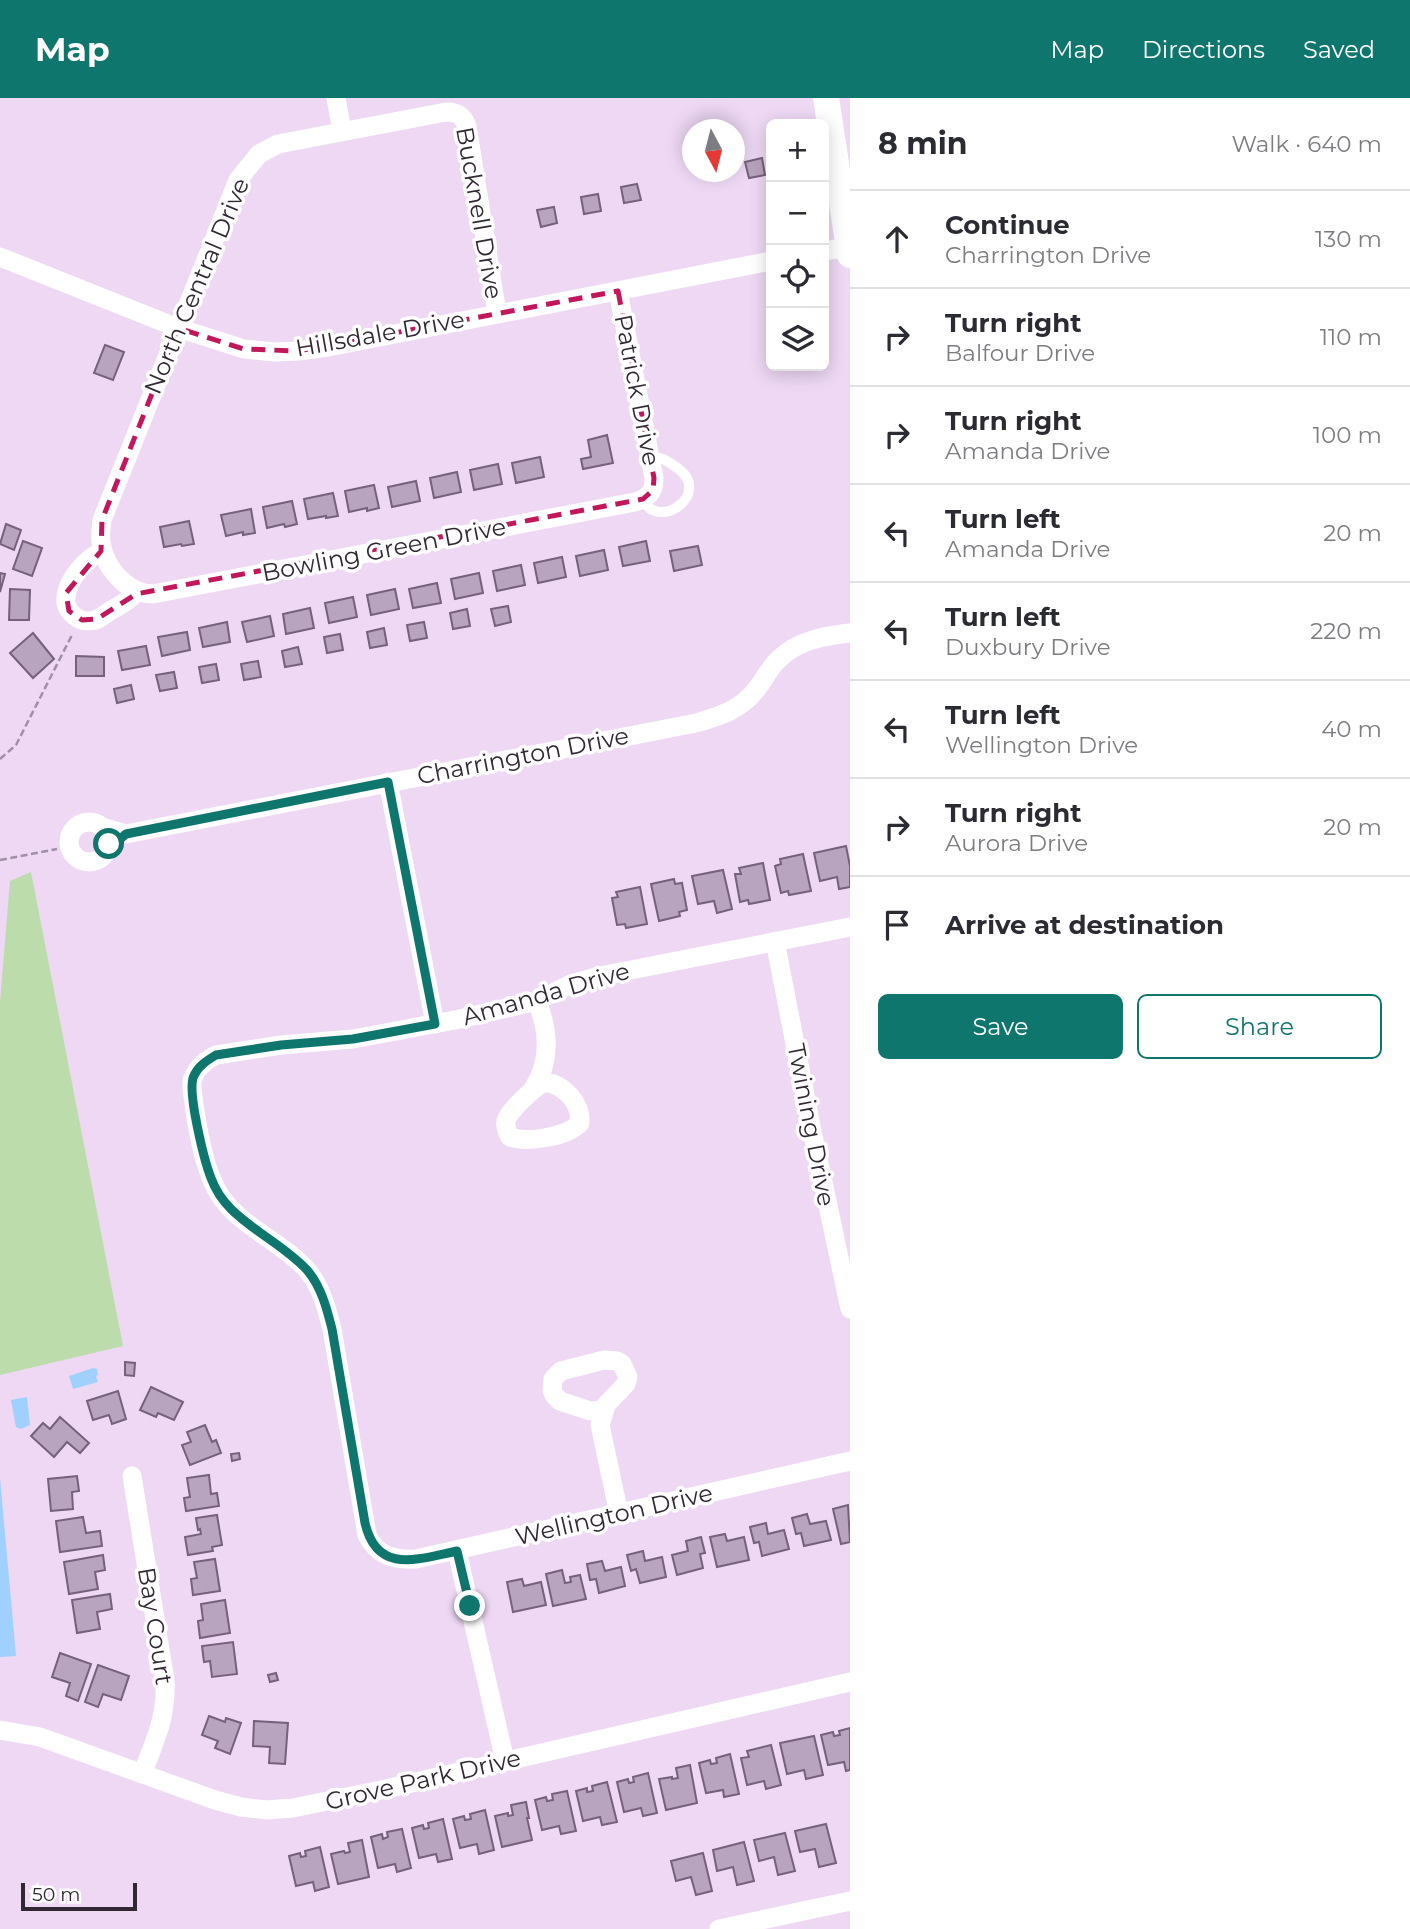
<!DOCTYPE html>
<meta charset="utf-8">
<style>
body{margin:0;font-family:Montserrat,sans-serif;background:#f2f2f3;color:#2b2b33}
.controls{position:absolute;right:21px;top:21px;display:grid;overflow:hidden;border-radius:10px;box-shadow:0 4px 18px #0003}
.controls button{width:63px;height:63px;display:grid;place-items:center;padding:0;border:0;border-bottom:2px solid #e1e1e2;background:#fff;color:#2b2b33;font:35px sans-serif}
.compass{position:absolute;left:682px;top:21px;width:63px;height:63px;border-radius:50%;background:#fff;box-shadow:0 4px 18px #0003;rotate:173deg}
.scale{position:absolute;left:21px;bottom:18px;width:116px;box-sizing:border-box;padding-left:7px;border:4px solid #312833;border-top:0;font-size:19px;line-height:24px;white-space:nowrap;color:#312833;-webkit-text-stroke:5px #fff;paint-order:stroke}
.stop{position:absolute;width:21px;height:21px;margin:-16px;border:5px solid #0f766e;border-radius:50%;background:#fff}
.stop.end{background:#0f766e;border-color:#fff;box-shadow:0 2px 7px #0008}
.list{margin:0;padding:0;list-style:none}
h2{display:flex;justify-content:space-between;align-items:center;height:91px;margin:0;padding:0 28px;font-size:30px}
h2 small{font-size:23px;font-weight:400;color:#7c7c81}
.list li{display:grid;grid-template-columns:46px 1fr auto;gap:21px;align-items:center;box-sizing:border-box;height:98px;padding:0 28px;border-top:2px solid #e1e1e2}
.list b{display:block;font-size:26px;white-space:nowrap}
.list p{margin:0;font-size:23px;white-space:nowrap;color:#7c7c81}
.list em{font-size:23px;font-style:normal;color:#7c7c81}
.actions{display:flex;gap:14px;padding:21px 28px}
.actions a{flex:1;padding:16px 0;border:2px solid #0f766e;border-radius:10px;text-align:center;font-size:24px;color:#0f766e}
.actions .main{background:#0f766e;color:#fff}
.icon{flex:none;width:38px;height:38px;fill:none;stroke:currentColor;stroke-width:2;stroke-linecap:round;stroke-linejoin:round}
.map{position:relative;flex:none;width:850px;height:1831px;overflow:hidden}
header{display:flex;align-items:center;gap:42px;box-sizing:border-box;height:98px;padding:0 35px;background:#0f766e;color:#fff}
header strong{font-size:33px}
nav{display:flex;gap:38px;margin-inline-start:auto;font-size:24px}
main{display:flex}
aside{flex:1;background:#fff}
.map>svg:first-child{display:block}
.green{fill:#bcdcab}
.water{fill:#9fd0fe}
.building{fill:#b8a4be;stroke:#75617a;stroke-width:2}
.lines{fill:none;stroke-linecap:round;stroke-linejoin:round}
.path{stroke:#a090a5;stroke-width:2.5;stroke-dasharray:7 3.5;stroke-linecap:butt}
.lane{stroke:#fff;stroke-width:10}
.street{stroke:#fff;stroke-width:19}
.secondary{stroke:#fff;stroke-width:26}
.route{stroke:#0f766e;stroke-width:9}
.marked{fill:none;stroke:#c2185b;stroke-width:5;stroke-dasharray:14 9;stroke-linejoin:round}
.labels{text-anchor:middle;stroke-width:7;stroke-linejoin:round;paint-order:stroke}
.street-label{font-size:24px;fill:#312833;stroke:#fff}
</style>
<header>
<strong>Map</strong>
<nav><a>Map</a><a>Directions</a><a>Saved</a></nav>
</header>
<main>
<div class="map">
<svg width="850" height="1831" viewBox="0 0 850 1831">
<rect width="100%" height="100%" fill="#eed8f4"/>
<!-- green -->
<path class="green" d="M31 774 123 1248 0 1277V904L10 783Z"/>
<!-- water -->
<g class="water">
<path d="M93 1270 97 1271 98 1277 96 1278 98 1284 73 1291 69 1278Z"/>
<path d="M27 1299 30 1327 21 1331 16 1329 11 1302Z"/>
<path d="M0 1380 16 1558 0 1559Z"/>
</g>
<!-- building -->
<g class="building">
<path d="M762 60 765 77 749 80 745 64Z"/>
<path d="M637 86 641 102 624 105 621 89Z"/>
<path d="M598 96 601 113 584 116 581 99Z"/>
<path d="M554 109 557 125 541 129 537 112Z"/>
<path d="M105 247 124 254 113 282 94 275Z"/>
<path d="M607 337 613 365 583 371 581 361 591 359 588 342Z"/>
<path d="M540 359 544 379 516 385 512 365Z"/>
<path d="M498 366 502 386 474 392 470 372Z"/>
<path d="M457 374 461 394 434 400 430 380Z"/>
<path d="M416 383 420 403 392 409 388 389Z"/>
<path d="M374 387 379 410 367 413V410L349 414 345 393Z"/>
<path d="M333 395 338 418 326 420V418L308 421 304 401Z"/>
<path d="M292 403 297 426 285 429 284 426 267 430 263 409Z"/>
<path d="M251 411 255 435 243 437V434L226 438 221 417Z"/>
<path d="M189 423 194 446 182 448 181 446 164 449 160 429Z"/>
<path d="M6 426 21 432 14 452 0 446Z"/>
<path d="M23 443 42 450 32 478 13 471Z"/>
<path d="M646 443 650 463 623 468 619 449Z"/>
<path d="M698 448 702 467 674 473 670 453Z"/>
<path d="M604 452 608 472 580 478 576 458Z"/>
<path d="M562 459 566 479 538 485 534 465Z"/>
<path d="M521 467 525 487 497 493 493 473Z"/>
<path d="M0 475 5 476 0 494Z"/>
<path d="M479 475 483 495 455 501 451 481Z"/>
<path d="M437 485 441 505 413 510 409 491Z"/>
<path d="M10 491 30 492 29 522H9Z"/>
<path d="M395 491 399 511 371 517 367 497Z"/>
<path d="M353 499 357 519 329 525 325 505Z"/>
<path d="M508 508 511 524 495 528 491 511Z"/>
<path d="M310 510 314 530 286 536 283 516Z"/>
<path d="M467 511 470 528 453 531 450 515Z"/>
<path d="M270 518 274 538 247 544 242 524Z"/>
<path d="M227 524 230 544 203 549 199 530Z"/>
<path d="M424 524 427 540 410 543 407 527Z"/>
<path d="M384 530 387 547 370 550 367 534Z"/>
<path d="M187 534 190 552 162 558 158 539Z"/>
<path d="M33 535 54 561 33 580 10 555Z"/>
<path d="M340 536 343 552 327 555 324 539Z"/>
<path d="M146 548 150 567 122 572 118 553Z"/>
<path d="M298 549 302 566 285 569 282 553Z"/>
<path d="M76 558 104 559V578H76Z"/>
<path d="M258 563 261 579 244 582 241 566Z"/>
<path d="M216 566 219 582 202 585 199 569Z"/>
<path d="M174 574 177 590 160 593 156 577Z"/>
<path d="M131 587 134 601 117 605 114 591Z"/>
<path d="M846 748 850 768V789L839 791 837 779 820 783 814 755Z"/>
<path d="M803 756 811 793 789 797 788 793 781 795 775 768 781 766 780 761Z"/>
<path d="M763 765 770 802 749 806 748 802 740 804 735 776H741L739 770Z"/>
<path d="M723 772 732 811 717 815 714 803 698 806 692 778Z"/>
<path d="M674 781 675 786 682 785 687 812 679 814 680 818 659 823 651 786Z"/>
<path d="M640 789 647 826 626 830 625 826 617 827 612 800 618 799 616 794Z"/>
<path d="M125 1264 135 1265 134 1278 125 1277Z"/>
<path d="M151 1289 183 1304 174 1322 158 1315 156 1319 140 1312Z"/>
<path d="M118 1293 126 1321 112 1326 109 1317 93 1322 87 1303Z"/>
<path d="M60 1319 89 1345 80 1355 67 1344 54 1359 31 1338 43 1325 50 1331Z"/>
<path d="M205 1327 212 1344 216 1342 221 1355 190 1367 182 1347 191 1344 187 1334Z"/>
<path d="M239 1355 240 1361 232 1363 231 1356Z"/>
<path d="M209 1377 211 1396 217 1395 219 1408 186 1413 184 1400 190 1399 187 1380Z"/>
<path d="M77 1378 79 1393 72 1394 73 1411 51 1413 48 1381Z"/>
<path d="M848 1407 850 1444 841 1446 833 1411Z"/>
<path d="M807 1416 810 1426 826 1423 831 1442 804 1448 801 1435 796 1436 792 1420Z"/>
<path d="M217 1417 222 1447 212 1449 213 1453 188 1457 185 1439 201 1436 200 1431 198 1432 196 1420Z"/>
<path d="M83 1419 86 1435 100 1433 102 1448 60 1454 56 1423Z"/>
<path d="M766 1425 768 1436 784 1432 789 1451 762 1458 759 1444 754 1445 750 1429Z"/>
<path d="M725 1436 727 1443 744 1439 749 1462 717 1469 710 1439Z"/>
<path d="M701 1439 705 1455 700 1456 703 1470 677 1477 672 1457 688 1453 686 1443Z"/>
<path d="M643 1453 645 1463 662 1459 666 1479 640 1485 636 1471 631 1473 627 1457Z"/>
<path d="M103 1457 105 1472 95 1474 98 1491 69 1496 64 1464Z"/>
<path d="M215 1461 220 1493 193 1497 191 1481 197 1480 194 1464Z"/>
<path d="M602 1463 605 1473 621 1469 625 1488 599 1495 596 1481 590 1482 587 1466Z"/>
<path d="M562 1472 565 1485 571 1484 570 1479 580 1477 586 1501 553 1508 546 1476Z"/>
<path d="M522 1481 524 1488 541 1484 546 1507 513 1514 507 1484Z"/>
<path d="M110 1496 112 1511 97 1514 100 1531 77 1535 72 1502Z"/>
<path d="M225 1502 230 1535 200 1540 198 1523 203 1522 201 1506Z"/>
<path d="M233 1544 237 1576 212 1579 210 1563 204 1564 202 1548Z"/>
<path d="M60 1555 91 1566 78 1603 66 1598 70 1585 52 1579Z"/>
<path d="M98 1567 129 1578 121 1602 103 1596 98 1609 85 1604Z"/>
<path d="M276 1575 278 1582 270 1584 268 1577Z"/>
<path d="M209 1618 225 1624 226 1620 241 1625 230 1656 215 1650 218 1643 202 1637Z"/>
<path d="M254 1623 288 1625 285 1666 269 1665 270 1649 253 1648Z"/>
<path d="M850 1630V1672L846 1673 844 1664 828 1667 821 1637 833 1634 834 1638 840 1637 839 1633Z"/>
<path d="M814 1638 823 1677 806 1681 804 1672 787 1676 780 1645Z"/>
<path d="M771 1647 781 1687 766 1691 764 1683 747 1687 741 1660 749 1659 747 1653Z"/>
<path d="M730 1656 739 1696 724 1699 723 1692 706 1695 699 1665 710 1662 711 1666 717 1665 716 1660Z"/>
<path d="M690 1667 697 1705 666 1712 659 1681 672 1679V1681L678 1680 676 1670Z"/>
<path d="M648 1675 657 1715 643 1718 641 1710 624 1714 617 1684 628 1681 629 1685 634 1684 633 1679Z"/>
<path d="M607 1684 617 1724 602 1727 600 1719 583 1723 576 1693 587 1690V1694L593 1693 592 1688Z"/>
<path d="M567 1693 576 1733 561 1736 559 1728 542 1732 535 1702 546 1699 547 1703 553 1702 552 1696Z"/>
<path d="M526 1704 529 1720H527L532 1742 502 1749 495 1718 508 1715V1718L513 1717 511 1707Z"/>
<path d="M485 1712 494 1752 479 1756 477 1746 460 1750 453 1721 464 1718 465 1722 471 1721 470 1716Z"/>
<path d="M443 1721 452 1761 438 1764 436 1756 419 1760 412 1730 423 1727 424 1731 429 1730 428 1725Z"/>
<path d="M826 1726 836 1765 819 1769 815 1751 800 1754 795 1733Z"/>
<path d="M402 1731 411 1770 397 1774 395 1766 378 1770 371 1739 382 1736 383 1741 388 1739 387 1734Z"/>
<path d="M785 1735 795 1773 778 1777 774 1759 759 1763 754 1742Z"/>
<path d="M362 1742 369 1779 338 1786 331 1756 344 1753 345 1755 350 1754 348 1745Z"/>
<path d="M744 1744 754 1783 737 1787 733 1769 717 1773 713 1752Z"/>
<path d="M320 1749 329 1789 315 1793 313 1784 296 1788 289 1758 300 1755 301 1759 306 1758 305 1753Z"/>
<path d="M703 1755 712 1793 696 1797 691 1779 676 1783 671 1763Z"/>
</g>
<g class="lines">
<!-- path -->
<g class="path">
<path d="M0 661 16 647 73 535"/>
<path d="M0 762 57 751"/>
</g>
<!-- lane -->
<path class="lane" d="M643 401C657 435 715 395 676 369 667 363 661 358 650 359"/>
<!-- street -->
<g class="street">
<path d="M336 0 342 33"/>
<path d="M824 153 849 149"/>
<path d="M0 159 178 230 244 251 275 254 298 253 328 249 771 163"/>
<path d="M497 215 467 28C463 18 458 14 446 14L278 46 259 56 238 82 102 422C101 430 100 437 101 444 104 469 127 496 153 496L635 404C648 400 654 395 654 380L618 193"/>
<path d="M103 453C87 459 67 482 66 499 64 512 77 524 90 523 98 523 104 517 110 513 120 507 130 503 136 493"/>
<path d="M388 684 435 926"/>
<circle cx="89" cy="744" r="20"/>
<path d="M101 729 126 736 696 625C720 618 740 612 756 592 764 582 770 569 779 561 798 542 825 538 850 535"/>
<path d="M850 829 595 879 569 887 537 903 455 922 353 941 281 947 216 957 206 963 197 972 192 982V991C196 1022 203 1073 221 1099 243 1130 282 1144 307 1172 321 1188 327 1211 332 1231L367 1437C377 1458 394 1462 416 1461L850 1363"/>
<path d="M775 843 811 1028 850 1211"/>
<path d="M545 984C565 987 581 1005 580 1025 567 1039 527 1045 510 1039 507 1034 505 1029 506 1023 507 1014 537 987 545 984Z"/>
<path d="M533 991C551 963 549 934 537 903"/>
<path d="M604 1262 617 1263 622 1266 628 1279 626 1286 601 1312 590 1313 560 1303 554 1297 552 1292 553 1281 561 1273Z"/>
<path d="M606 1308 600 1327 619 1416"/>
<path d="M132 1378 165 1583C167 1618 155 1643 142 1676"/>
<path d="M457 1453 505 1663"/>
<path d="M0 1632 40 1639 215 1702 241 1709 267 1712 293 1710 381 1692 850 1584"/>
<path d="M719 1831 850 1803"/>
</g>
<!-- secondary -->
<path class="secondary" d="M826 0 850 157"/>
</g>
<g class="lines">
<!-- route -->
<path class="route" d="M109 746 107 752 126 736 388 684 435 926 353 941 281 947 216 957C206 963 197 969 193 980 188 997 204 1062 211 1080 215 1091 223 1103 231 1111 254 1134 285 1148 307 1172 321 1188 327 1211 332 1231L365 1425C377 1477 418 1461 457 1453L470 1508"/>
</g>
<!-- marked area -->
<path class="marked" d="M618 193 654 380 653 392 643 401 136 496 97 521 82 522 69 513 66 495 101 453 102 422 178 230 244 251 298 253Z"/>
<g class="labels">
<!-- street labels -->
<g class="street-label">
<text transform="translate(479 115) rotate(80)" y="8">Bucknell Drive</text>
<text transform="translate(197 188) rotate(-67)" y="8">North Central Drive</text>
<text transform="translate(380 236) rotate(-10)" y="8">Hillsdale Drive</text>
<text transform="translate(637 292) rotate(79)" y="8">Patrick Drive</text>
<text transform="translate(384 452) rotate(-11)" y="8">Bowling Green Drive</text>
<text transform="translate(523 658) rotate(-11)" y="8">Charrington Drive</text>
<text transform="translate(546 896) rotate(-16)" y="8">Amanda Drive</text>
<text transform="translate(811 1027) rotate(79)" y="8">Twining Drive</text>
<text transform="translate(614 1417) rotate(-13)" y="8">Wellington Drive</text>
<text transform="translate(155 1528) rotate(81)" y="8">Bay Court</text>
<text transform="translate(423 1682) rotate(-13)" y="8">Grove Park Drive</text>
</g>
</g>
</svg>
<div class="controls">
<button>+</button>
<button>−</button>
<button><svg class="icon" aria-label="locate" viewBox="0 0 24 24"><circle cx="12" cy="12" r="6"/><path d="M12 2v4M12 18v4M2 12h4M18 12h4"/></svg></button>
<button><svg class="icon" aria-label="layers" viewBox="0 0 24 24"><path d="M12 4l9 5-9 5-9-5zM3 14l9 5 9-5"/></svg></button>
</div>
<svg class="compass" viewBox="-18 -18 36 36"><path d="M0-13l5 13h-10z" fill="#e53935"/><path d="M0 13l5-13h-10z" fill="#7c7c81"/></svg>
<div class="scale">50 m</div>
<div class="stop" style="left:109px;top:746px"></div>
<div class="stop end" style="left:470px;top:1508px"></div>
</div>
<aside>
<h2>8 min<small>Walk · 640 m</small></h2>
<ul class="list">
<li><svg class="icon" aria-label="ahead" viewBox="0 0 24 24"><path d="M12 20V5M6 11l6-6 6 6"/></svg><div><b>Continue</b><p>Charrington Drive</p></div><em>130 m</em></li>
<li><svg class="icon" aria-label="right" viewBox="0 0 24 24"><path d="M7 20v-9h11M14 6l5 5-5 5"/></svg><div><b>Turn right</b><p>Balfour Drive</p></div><em>110 m</em></li>
<li><svg class="icon" aria-label="right" viewBox="0 0 24 24"><path d="M7 20v-9h11M14 6l5 5-5 5"/></svg><div><b>Turn right</b><p>Amanda Drive</p></div><em>100 m</em></li>
<li><svg class="icon" aria-label="left" viewBox="0 0 24 24"><path d="M17 20v-9H6M10 6l-5 5 5 5"/></svg><div><b>Turn left</b><p>Amanda Drive</p></div><em>20 m</em></li>
<li><svg class="icon" aria-label="left" viewBox="0 0 24 24"><path d="M17 20v-9H6M10 6l-5 5 5 5"/></svg><div><b>Turn left</b><p>Duxbury Drive</p></div><em>220 m</em></li>
<li><svg class="icon" aria-label="left" viewBox="0 0 24 24"><path d="M17 20v-9H6M10 6l-5 5 5 5"/></svg><div><b>Turn left</b><p>Wellington Drive</p></div><em>40 m</em></li>
<li><svg class="icon" aria-label="right" viewBox="0 0 24 24"><path d="M7 20v-9h11M14 6l5 5-5 5"/></svg><div><b>Turn right</b><p>Aurora Drive</p></div><em>20 m</em></li>
<li><svg class="icon" aria-label="arrive" viewBox="0 0 24 24"><path d="M6 21V4h12l-3 4 3 4H6"/></svg><div><b>Arrive at destination</b></div></li>
</ul>
<div class="actions"><a class="main">Save</a><a>Share</a></div>
</aside>
</main>
